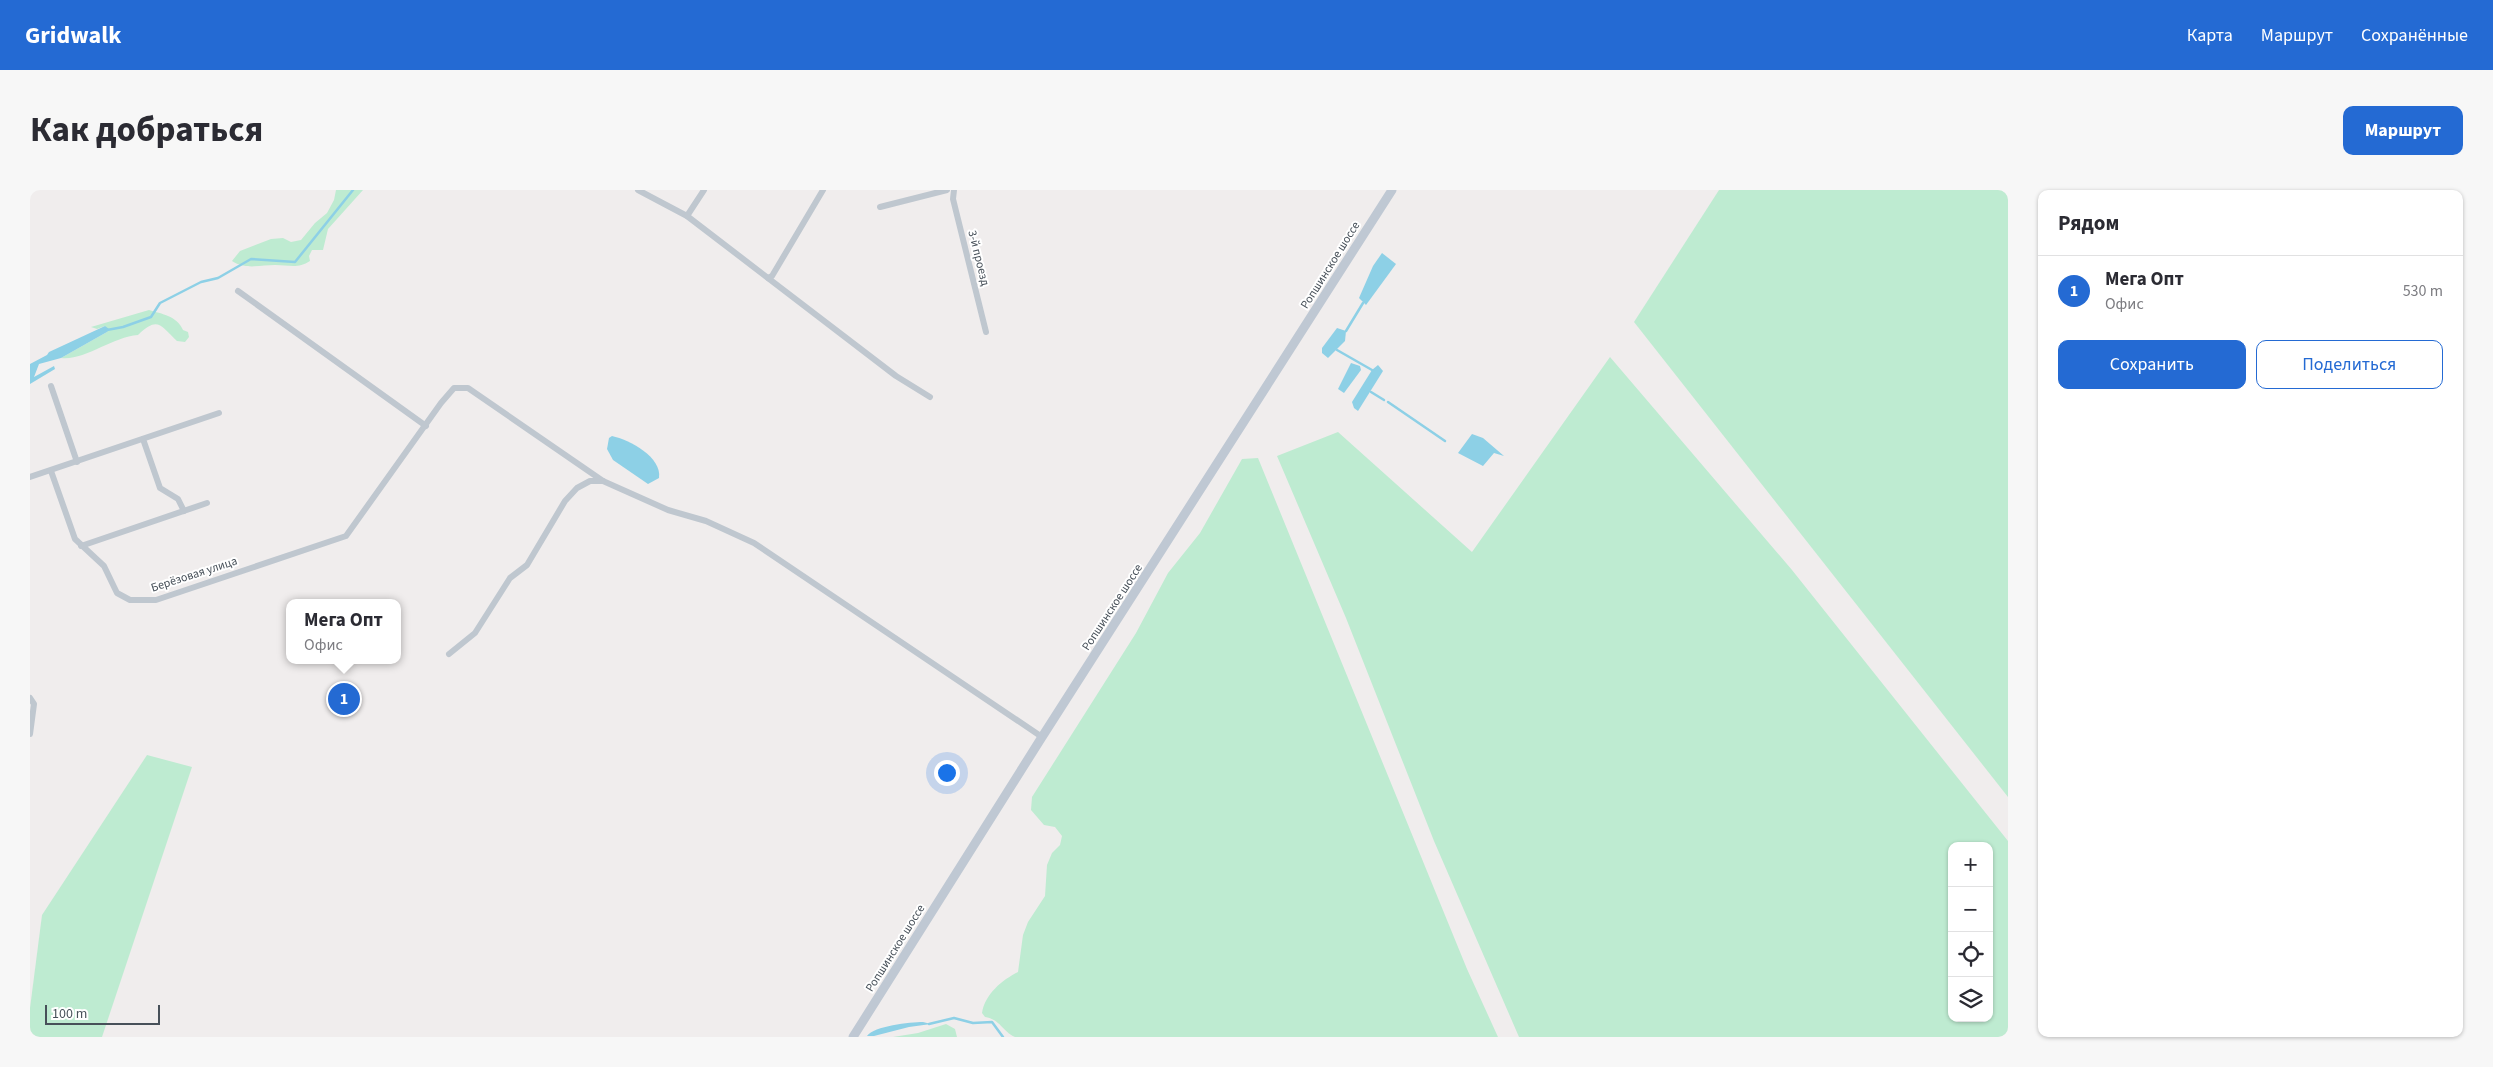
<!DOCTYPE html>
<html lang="ru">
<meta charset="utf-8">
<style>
body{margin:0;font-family:"Source Sans 3",sans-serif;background:#f7f7f7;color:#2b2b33}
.controls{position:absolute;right:15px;bottom:15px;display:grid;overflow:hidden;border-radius:10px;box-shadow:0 1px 4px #0004}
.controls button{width:45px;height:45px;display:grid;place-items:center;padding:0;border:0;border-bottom:1px solid #e1e1e2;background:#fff;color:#2b2b33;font:25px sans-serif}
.scale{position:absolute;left:15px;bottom:12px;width:115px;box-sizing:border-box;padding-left:5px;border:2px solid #475059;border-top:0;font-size:14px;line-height:18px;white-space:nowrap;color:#475059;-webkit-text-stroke:4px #fff;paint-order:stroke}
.you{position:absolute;left:916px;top:582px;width:18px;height:18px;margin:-12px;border:4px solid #fff;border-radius:50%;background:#1a73e8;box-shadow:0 0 0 8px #1a73e833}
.badge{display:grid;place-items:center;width:32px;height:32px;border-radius:50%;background:#246ad3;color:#fff;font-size:16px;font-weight:700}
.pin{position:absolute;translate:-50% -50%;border:2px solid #fff;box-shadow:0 1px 5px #0006}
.popup{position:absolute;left:256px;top:409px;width:115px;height:65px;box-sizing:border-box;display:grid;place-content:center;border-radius:10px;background:#fff;filter:drop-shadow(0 1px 4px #0005);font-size:16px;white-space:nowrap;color:#7c7c81}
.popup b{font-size:19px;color:#2b2b33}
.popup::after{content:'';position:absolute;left:50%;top:100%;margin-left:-10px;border:10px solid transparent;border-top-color:#fff}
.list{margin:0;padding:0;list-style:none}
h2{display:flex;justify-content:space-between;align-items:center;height:65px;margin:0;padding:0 20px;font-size:21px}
h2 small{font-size:16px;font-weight:400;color:#7c7c81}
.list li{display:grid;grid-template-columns:32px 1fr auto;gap:15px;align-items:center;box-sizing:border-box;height:70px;padding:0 20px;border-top:1px solid #e1e1e2}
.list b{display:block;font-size:19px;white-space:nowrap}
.list p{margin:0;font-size:16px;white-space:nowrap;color:#7c7c81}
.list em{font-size:16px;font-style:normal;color:#7c7c81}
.actions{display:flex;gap:10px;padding:15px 20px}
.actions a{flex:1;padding:11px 0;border:1px solid #246ad3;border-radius:10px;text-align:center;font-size:18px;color:#246ad3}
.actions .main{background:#246ad3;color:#fff}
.icon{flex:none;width:28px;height:28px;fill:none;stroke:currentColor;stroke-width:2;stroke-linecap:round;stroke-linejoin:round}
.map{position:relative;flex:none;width:1978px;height:847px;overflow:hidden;border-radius:10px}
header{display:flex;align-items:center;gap:30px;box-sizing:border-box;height:70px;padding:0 25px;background:#246ad3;color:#fff}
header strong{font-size:24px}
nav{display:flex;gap:28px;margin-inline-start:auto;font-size:18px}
.intro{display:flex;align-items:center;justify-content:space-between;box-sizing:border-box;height:120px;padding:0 30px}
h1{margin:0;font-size:35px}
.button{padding:12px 22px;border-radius:10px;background:#246ad3;color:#fff;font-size:18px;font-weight:700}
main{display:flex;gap:30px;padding:0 30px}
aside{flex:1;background:#fff;border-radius:10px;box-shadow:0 1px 4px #0004}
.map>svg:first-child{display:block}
.green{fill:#beebd1;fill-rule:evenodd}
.water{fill:#8dd0e6}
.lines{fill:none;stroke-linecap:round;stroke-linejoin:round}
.stream{stroke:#8dd0e6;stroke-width:2.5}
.street{stroke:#bfc7cf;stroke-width:6}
.secondary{stroke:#bfc8d3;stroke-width:9}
.labels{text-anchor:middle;stroke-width:4;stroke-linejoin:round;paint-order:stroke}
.street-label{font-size:12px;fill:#475059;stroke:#fff}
</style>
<header>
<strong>Gridwalk</strong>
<nav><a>Карта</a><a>Маршрут</a><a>Сохранённые</a></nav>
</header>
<div class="intro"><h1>Как добраться</h1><a class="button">Маршрут</a></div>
<main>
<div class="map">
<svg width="1978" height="847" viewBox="0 0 1978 847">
<rect width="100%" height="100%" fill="#f0eded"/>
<!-- green -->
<g class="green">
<path d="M306 0H333L298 39 293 60H282L279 66 280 71C268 79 259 75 245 75 230 75 216 80 202 71L210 61 241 49 253 48 261 52 271 50 285 33 297 23 304 10Z"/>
<path d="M1689 0H1978V607L1604 132Z"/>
<path d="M119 120C132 124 147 126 153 140L158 142 159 147 155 152 147 151C130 135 128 126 108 145 82 147 54 171 31 168L77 142 75 136 67 139 61 137Z"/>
<path d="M1580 167 1762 380 1978 651V847H1489L1404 651 1316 428 1247 266 1308 242 1442 362ZM1922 656H1959V828H1922Z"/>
<path d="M1228 268 1437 779 1468 847H985C973 842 970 829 955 827L952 823C955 804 972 790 988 782L993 745 998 732 1015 706 1017 675 1022 663 1030 655 1032 646 1025 637 1014 635 1001 620 1002 607 1106 443 1138 383 1170 343 1212 269Z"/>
<path d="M117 565 162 577 72 847H0V818L12 725Z"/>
<path d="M916 834 925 839 927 847H863L888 843Z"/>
</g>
<!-- water -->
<g class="water">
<path d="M1352 63 1366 74 1336 115 1329 108 1343 76Z"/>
<path d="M75 136 79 139 77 142 31 168 9 174 4 187 24 176 25 179 0 194V174L17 165 19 162Z"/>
<path d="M1307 138 1316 141 1315 151 1298 168 1292 163V158Z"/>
<path d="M1321 173 1330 176 1331 180 1314 203 1308 199Z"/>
<path d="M1348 175 1353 181 1328 221 1324 218 1322 212 1342 180Z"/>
<path d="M1442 244 1453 248 1474 266 1464 263 1453 276 1428 263Z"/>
<path d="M582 246C600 250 632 267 629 288L618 294 583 270 577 259 579 248Z"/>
<path d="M893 832 901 834 879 837 844 846H837C844 836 880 832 893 832Z"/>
</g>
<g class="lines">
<!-- stream -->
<g class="stream">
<path d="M77 140 93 137 121 127 130 113 171 92 188 88 221 69 265 72 323 0"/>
<path d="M1316 141 1333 113"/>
<path d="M1307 160 1342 180"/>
<path d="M1341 202 1354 210"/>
<path d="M1358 212 1415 251"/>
<path d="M899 834 924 828 943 833 962 832 973 847"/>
</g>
<!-- street -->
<g class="street">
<path d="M608 0 657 26 866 186 900 207"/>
<path d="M924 0 923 9 956 142"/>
<path d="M850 17 917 0"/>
<path d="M657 26 674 0"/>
<path d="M738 88 742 86 793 0"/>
<path d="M208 101 396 236"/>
<path d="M21 196 47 272"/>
<path d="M113 249 130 298 148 309 154 321"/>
<path d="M21 281 45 349 74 376 87 403 100 410H126L316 346 411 213 424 198H438L573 291 638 320 676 331 724 353 1012 547"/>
<path d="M0 287 189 223"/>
<path d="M51 356 177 313"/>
<path d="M419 464 445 443 480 388 497 375 535 311 547 298 560 291H573"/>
<path d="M0 508 4 514 0 544"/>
</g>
<!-- secondary -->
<path class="secondary" d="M823 847 1012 547 1362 0"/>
</g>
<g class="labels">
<!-- street labels -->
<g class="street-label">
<text transform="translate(949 68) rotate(76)" y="4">3-й проезд</text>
<text transform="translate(1300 75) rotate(-58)" y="4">Ропшинское шоссе</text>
<text transform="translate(164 384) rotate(-18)" y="4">Берёзовая улица</text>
<text transform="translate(1082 417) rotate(-57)" y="4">Ропшинское шоссе</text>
<text transform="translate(865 758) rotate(-58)" y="4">Ропшинское шоссе</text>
</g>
</g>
</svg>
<div class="controls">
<button>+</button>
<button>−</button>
<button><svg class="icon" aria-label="locate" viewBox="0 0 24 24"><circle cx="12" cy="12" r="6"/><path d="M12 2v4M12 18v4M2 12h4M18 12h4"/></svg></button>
<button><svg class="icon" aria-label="layers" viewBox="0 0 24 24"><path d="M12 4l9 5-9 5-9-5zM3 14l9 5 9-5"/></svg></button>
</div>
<div class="scale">100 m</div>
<div class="you"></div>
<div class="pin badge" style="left:314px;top:509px">1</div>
<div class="popup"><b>Мега Опт</b>Офис</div>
</div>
<aside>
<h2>Рядом<small></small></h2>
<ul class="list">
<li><span class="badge">1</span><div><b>Мега Опт</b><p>Офис</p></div><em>530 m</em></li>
</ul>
<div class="actions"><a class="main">Сохранить</a><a>Поделиться</a></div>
</aside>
</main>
